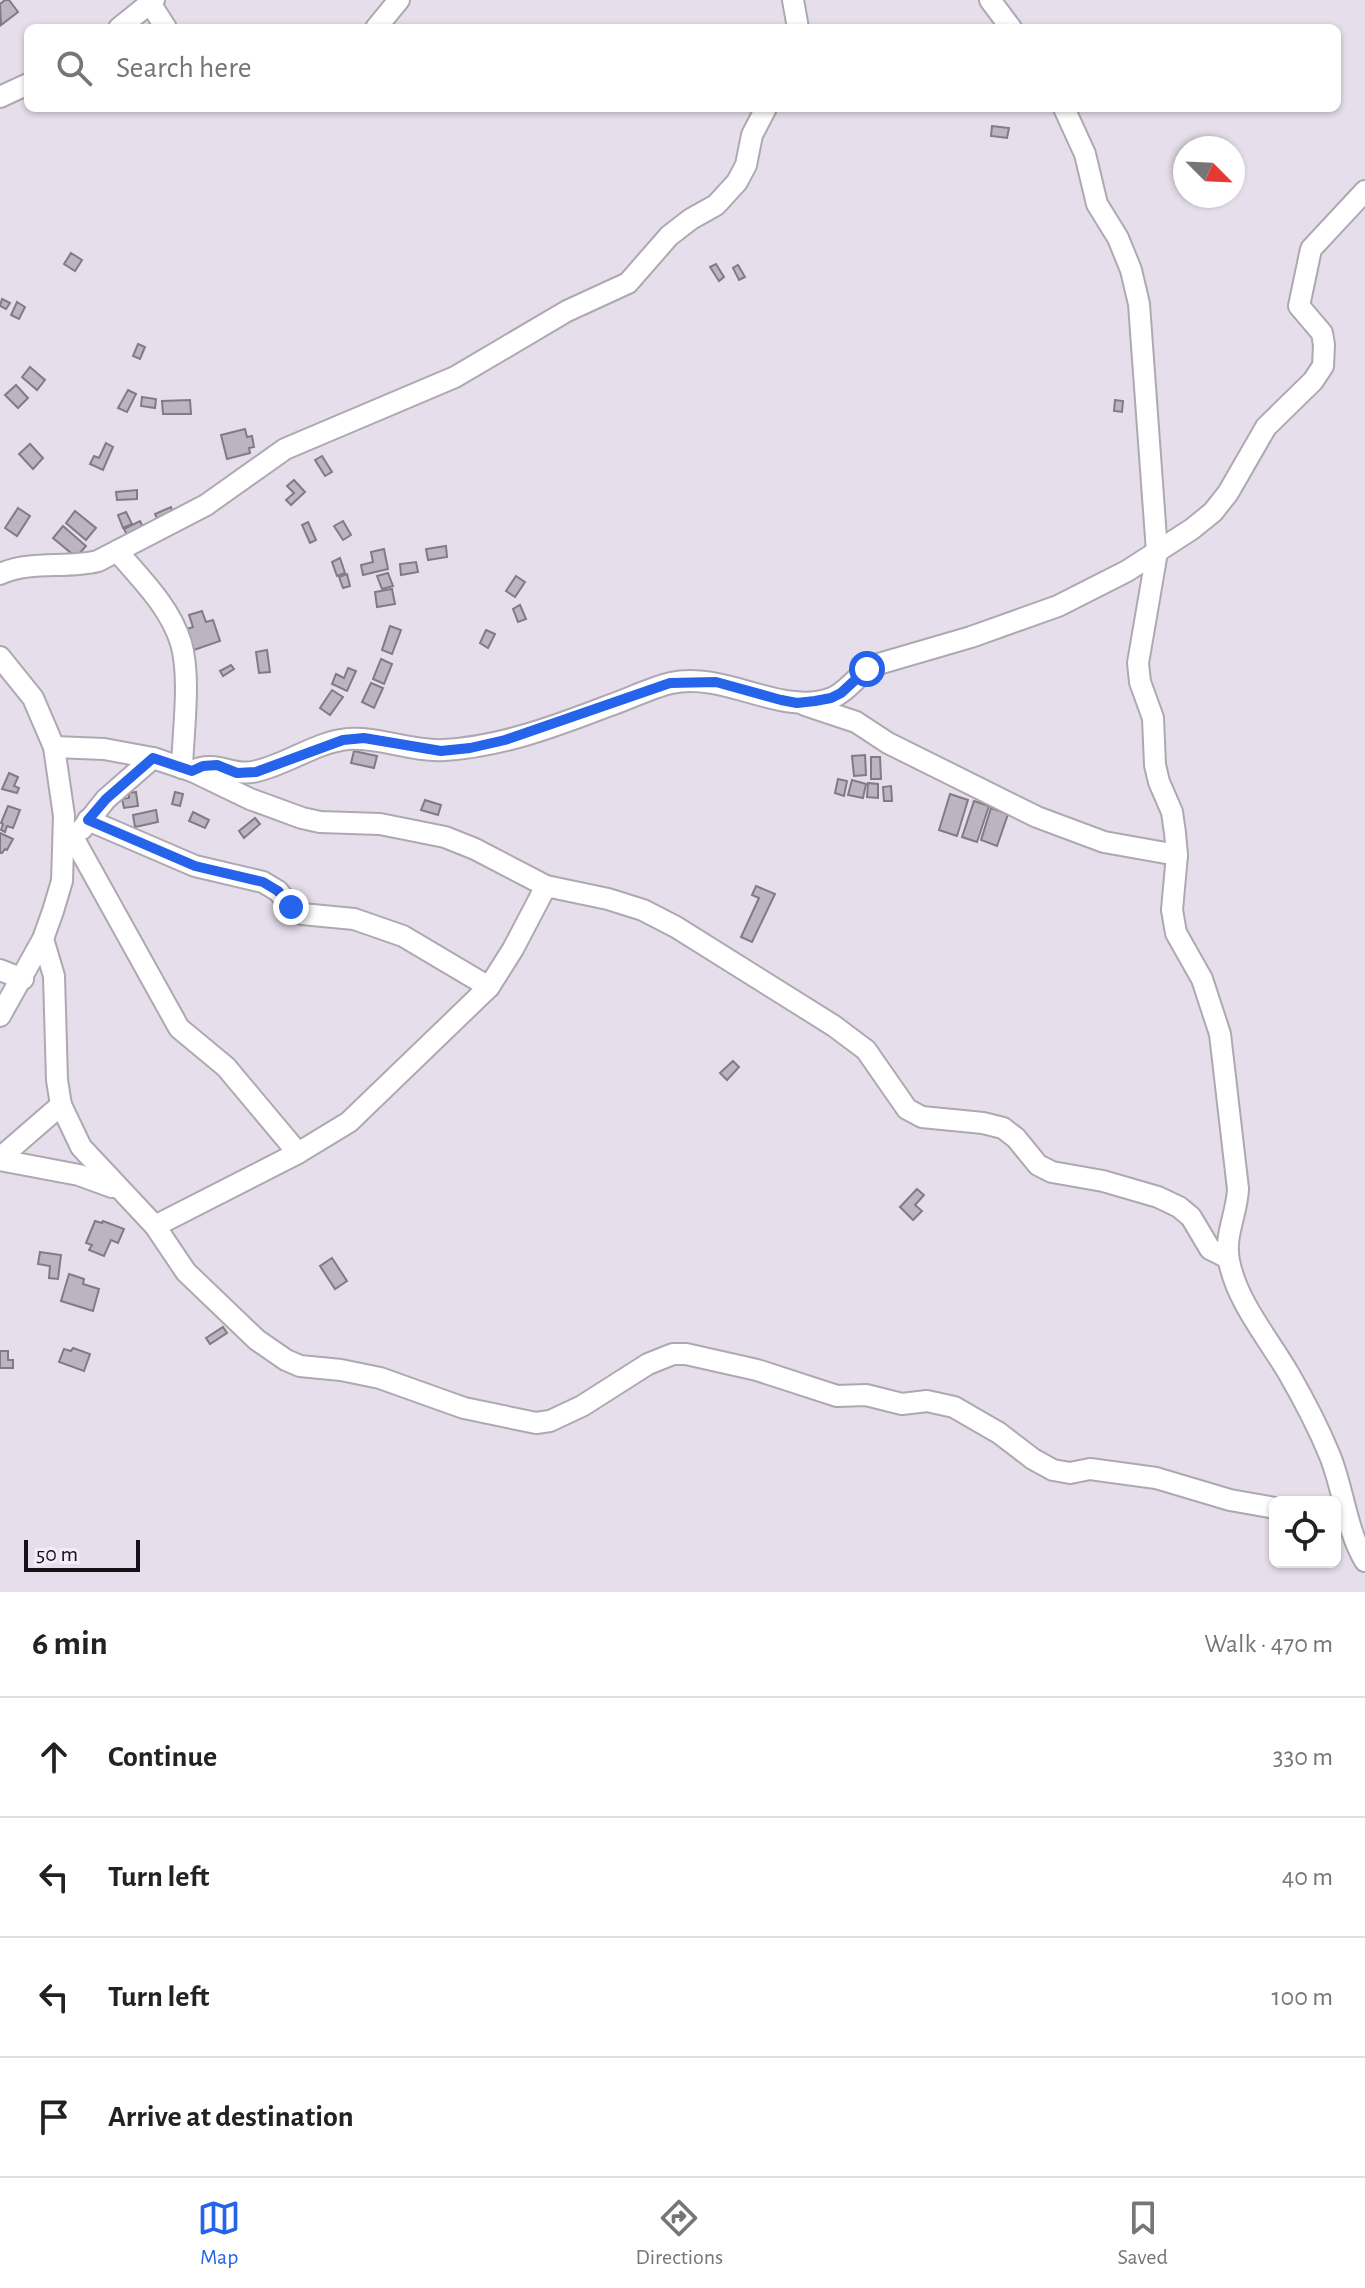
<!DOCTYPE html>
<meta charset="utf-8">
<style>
body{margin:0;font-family:"Alegreya Sans",sans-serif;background:#f6f6f6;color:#222}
.controls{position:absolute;right:24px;bottom:24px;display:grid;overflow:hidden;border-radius:12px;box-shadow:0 2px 6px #0004}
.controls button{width:72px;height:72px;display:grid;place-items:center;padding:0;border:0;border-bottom:2px solid #e0e0e0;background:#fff;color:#222;font:40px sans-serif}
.compass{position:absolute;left:1173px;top:136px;width:72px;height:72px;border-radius:50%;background:#fff;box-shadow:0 2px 6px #0004;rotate:114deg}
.scale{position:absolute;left:24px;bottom:20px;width:116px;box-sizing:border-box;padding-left:8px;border:4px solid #151217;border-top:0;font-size:22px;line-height:28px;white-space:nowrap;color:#151217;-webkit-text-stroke:6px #f3ecf8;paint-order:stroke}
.stop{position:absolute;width:24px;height:24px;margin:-18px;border:6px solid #2563eb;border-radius:50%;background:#fff}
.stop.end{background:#2563eb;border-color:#fff;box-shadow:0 2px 8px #0008}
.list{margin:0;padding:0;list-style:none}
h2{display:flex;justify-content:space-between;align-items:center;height:104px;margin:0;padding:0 32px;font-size:34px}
h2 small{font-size:26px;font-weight:400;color:#767676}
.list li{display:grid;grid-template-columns:52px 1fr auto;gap:24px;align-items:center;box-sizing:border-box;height:120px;padding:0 32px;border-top:2px solid #e0e0e0}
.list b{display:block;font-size:30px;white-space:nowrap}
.list em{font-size:26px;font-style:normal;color:#767676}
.icon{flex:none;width:44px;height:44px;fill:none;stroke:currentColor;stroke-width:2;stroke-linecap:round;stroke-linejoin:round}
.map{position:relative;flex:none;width:1365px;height:1592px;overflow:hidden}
.search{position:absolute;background:#fff;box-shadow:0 2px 6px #0004;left:24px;right:24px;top:24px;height:88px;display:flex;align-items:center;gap:20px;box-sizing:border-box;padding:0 28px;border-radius:12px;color:#767676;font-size:30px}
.sheet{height:584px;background:#fff}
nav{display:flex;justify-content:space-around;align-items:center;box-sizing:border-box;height:112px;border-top:2px solid #e0e0e0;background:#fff;font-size:22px;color:#767676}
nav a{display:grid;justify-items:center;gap:4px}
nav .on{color:#2563eb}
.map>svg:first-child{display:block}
.building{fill:#bcb5c1;stroke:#817b86;stroke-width:2}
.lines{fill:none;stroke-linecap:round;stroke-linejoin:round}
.minor-casing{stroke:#aea8b3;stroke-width:24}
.minor{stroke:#fff;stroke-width:20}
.route{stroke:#2563eb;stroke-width:10}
</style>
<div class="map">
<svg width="1365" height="1592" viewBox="0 0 1365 1592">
<rect width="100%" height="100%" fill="#e6dfeb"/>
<!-- building -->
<g class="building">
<path d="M5 0H9L18 12 1 25 0 4Z"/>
<path d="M992 126 1009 128 1007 138 991 136Z"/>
<path d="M71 253 82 260 75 271 64 264Z"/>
<path d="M716 264 724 277 719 281 710 267Z"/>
<path d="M738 265 745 277 739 280 733 268Z"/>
<path d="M2 299 10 303 6 309 0 306Z"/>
<path d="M17 302 25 307 19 319 11 315Z"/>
<path d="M138 344 145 347 140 359 133 356Z"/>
<path d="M30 367 45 380 37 390 22 377Z"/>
<path d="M16 385 28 398 18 408 5 395Z"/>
<path d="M128 390 136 394 127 412 118 408Z"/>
<path d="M142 397 156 399 155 408 141 406Z"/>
<path d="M190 400 191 414H163L162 401Z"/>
<path d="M1115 400 1123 401 1122 412 1114 411Z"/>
<path d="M245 429 247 437 252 436 254 447 249 448 250 453 227 459 221 435Z"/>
<path d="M106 443 113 447 103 470 90 464 94 456 99 458Z"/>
<path d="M30 444 43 458 33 469 19 454Z"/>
<path d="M322 456 332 472 325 476 315 460Z"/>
<path d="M294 480 305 492 291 505 286 500 294 493 287 486Z"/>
<path d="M137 490V499L117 500 116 492Z"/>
<path d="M171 507 175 519 160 525 155 514Z"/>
<path d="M18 508 30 516 17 536 5 528Z"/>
<path d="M75 511 96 528 86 540 66 523Z"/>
<path d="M126 512 132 524 123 528 118 515Z"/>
<path d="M140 521 144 529 128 537 124 529Z"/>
<path d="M343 521 351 535 343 540 334 526Z"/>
<path d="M308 522 316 540 310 543 302 525Z"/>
<path d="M63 526 86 546 76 557 53 538Z"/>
<path d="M446 546 447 557 428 560 426 549Z"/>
<path d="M384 549 388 569 363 575 361 565 373 562 371 552Z"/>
<path d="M340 558 345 573 337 576 332 562Z"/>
<path d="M416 562 418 572 401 575 400 564Z"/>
<path d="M388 573 393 586 382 589 377 576Z"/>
<path d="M347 574 350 586 343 588 339 577Z"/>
<path d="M516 576 525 582 515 597 506 591Z"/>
<path d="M392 589 395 604 377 607 375 592Z"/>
<path d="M520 605 526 619 518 622 513 609Z"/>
<path d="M202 611 206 622 213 620 220 641 194 650 187 629 193 627 189 615Z"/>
<path d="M390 626 401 630 392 654 382 650Z"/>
<path d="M486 630 495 634 488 648 480 643Z"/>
<path d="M267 650 270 672 259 673 256 652Z"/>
<path d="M381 659 392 664 384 684 373 679Z"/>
<path d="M231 665 234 669 223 676 220 671Z"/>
<path d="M348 668 356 671 347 691 332 684 336 674 344 678Z"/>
<path d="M371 683 383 688 374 708 362 702Z"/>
<path d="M332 690 343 697 330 715 320 708Z"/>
<path d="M354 751 377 756 374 768 351 763Z"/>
<path d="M865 755 866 775 854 776 852 756Z"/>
<path d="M871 757H880L881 779H871Z"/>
<path d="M9 773 18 777 14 786 19 788 17 793 2 789Z"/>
<path d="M838 779 847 781 844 796 835 793Z"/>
<path d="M852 780 866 784 863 798 848 795Z"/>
<path d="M868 783 878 784V798L867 797Z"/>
<path d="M891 786 892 801H884L883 787Z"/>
<path d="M136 792 138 806 124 808 122 799 129 798V793Z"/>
<path d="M175 792 183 794 180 806 172 804Z"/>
<path d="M950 794 968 800 957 836 939 830Z"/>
<path d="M425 800 441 805 438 815 421 810Z"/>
<path d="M974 801 989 806 977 842 962 837Z"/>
<path d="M8 806 20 810 13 828 7 826 5 832 1 830 3 824 1 823Z"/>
<path d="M991 808 1008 814 997 846 981 840Z"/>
<path d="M156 810 158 822 135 827 133 815Z"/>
<path d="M193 812 209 820 205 828 189 821Z"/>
<path d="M255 818 260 824 244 838 239 831Z"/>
<path d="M0 833 13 839 7 850 5 849 2 853H0Z"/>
<path d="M756 886 775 894 752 942 741 937 759 898 752 895Z"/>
<path d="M733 1061 739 1067 727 1080 720 1073Z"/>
<path d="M917 1189 924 1195 915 1205 922 1211 913 1220 900 1207Z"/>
<path d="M95 1221 102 1223 103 1221 124 1229 118 1243 111 1240 104 1256 89 1250 92 1245 86 1243Z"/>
<path d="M40 1252 61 1255 58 1279 49 1278 50 1266 38 1264Z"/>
<path d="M332 1258 347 1281 335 1289 320 1266Z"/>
<path d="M69 1274 84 1279 83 1284 99 1289 93 1311 61 1301Z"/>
<path d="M223 1327 227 1333 210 1344 206 1338Z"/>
<path d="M73 1348 90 1354 84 1371 59 1362 64 1349 71 1351Z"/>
<path d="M0 1351H8V1360H13V1368H0Z"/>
</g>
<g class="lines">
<!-- minor casing -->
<g class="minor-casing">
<g id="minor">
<path d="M793 0 798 28"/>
<path d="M990 0 1011 28"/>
<path d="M150 3 166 28"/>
<path d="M119 28 154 0"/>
<path d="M376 28 399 0"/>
<path d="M0 97 28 84"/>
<path d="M1064 108 1085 154 1097 204 1118 238 1131 270 1139 304 1157 552 1138 663 1140 682 1153 718 1155 765 1159 782 1172 812 1175 833 1177 855 1172 910 1176 933 1202 979 1220 1034 1238 1189C1237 1214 1224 1235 1229 1261 1237 1302 1268 1338 1289 1374 1304 1400 1319 1429 1330 1456 1344 1491 1346 1529 1365 1561"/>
<path d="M117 551C141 579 170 607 181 643 191 678 183 731 182 768"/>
<path d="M0 574C31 560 66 569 98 561L206 505 285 449 455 377 567 311 628 283 669 236 691 219 716 205 737 182 746 165 752 135 766 108"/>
<path d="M0 657 33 698 54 747 64 816 62 881 53 911 43 939 0 1016"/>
<path d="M805 705 856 722 888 743 1037 817 1104 842 1177 855"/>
<path d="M54 747 104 749 153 758 192 771 250 799 302 818 320 822 380 824 445 837 475 849 546 886 608 899 643 910 676 927 834 1026 866 1050 907 1109 922 1117 983 1123 1003 1128 1016 1138 1038 1165 1052 1172 1103 1181 1158 1197 1179 1207 1191 1217 1210 1249 1228 1258"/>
<path d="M192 771C218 759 231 778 257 771 288 764 316 742 348 739 381 737 412 752 444 750 500 747 556 726 608 706 629 699 650 688 671 683 726 671 781 717 832 698 849 691 858 673 875 665L971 637 1058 606 1127 571 1192 529 1213 512 1228 493 1266 427 1313 381 1323 366 1324 345 1322 333 1299 306 1311 249 1365 191"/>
<path d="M88 820 195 866 263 882 278 891 291 907 302 914 354 919 403 936 489 987"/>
<path d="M82 829 106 799 153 758"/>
<path d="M74 839 179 1028 226 1067 298 1153"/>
<path d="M43 939 54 976 57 1080 61 1105 81 1147 155 1226 186 1272 257 1340 286 1360 300 1366 341 1370 380 1378 464 1408 536 1423 550 1421 582 1406 648 1364 673 1354H686L757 1370 837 1396 866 1395 902 1404 927 1401 954 1407 999 1433 1033 1459 1053 1470 1070 1473 1090 1469 1156 1478 1230 1500 1275 1508"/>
<path d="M0 970 23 979"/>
<path d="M0 1158 61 1105"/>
<path d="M0 1160 79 1175 112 1187"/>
<path d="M155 1226 298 1153 349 1122 489 987 513 949 546 886"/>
</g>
</g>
<!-- minor -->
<use href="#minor" class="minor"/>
</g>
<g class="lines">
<!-- route -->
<path class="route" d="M291 907 278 891 263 882 195 866 88 820 106 799 153 758 192 771 203 766 217 765 237 773 256 772 343 740 364 738 441 751 470 748 505 740 670 683 716 682 781 700 797 703 815 701 831 698 841 693 867 669"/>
</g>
</svg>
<div class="controls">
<button><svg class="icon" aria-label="locate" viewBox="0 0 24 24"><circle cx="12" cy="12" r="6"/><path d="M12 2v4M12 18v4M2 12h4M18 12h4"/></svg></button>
</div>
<svg class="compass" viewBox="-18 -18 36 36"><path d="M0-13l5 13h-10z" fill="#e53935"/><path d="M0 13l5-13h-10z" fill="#767676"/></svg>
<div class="scale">50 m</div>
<div class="stop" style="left:867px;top:669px"></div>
<div class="stop end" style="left:291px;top:907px"></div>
<div class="search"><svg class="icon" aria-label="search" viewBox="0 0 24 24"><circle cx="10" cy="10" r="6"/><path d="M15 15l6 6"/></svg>Search here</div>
</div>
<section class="sheet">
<h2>6 min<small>Walk · 470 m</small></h2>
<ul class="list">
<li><svg class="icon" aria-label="ahead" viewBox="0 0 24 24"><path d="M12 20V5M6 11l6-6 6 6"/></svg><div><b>Continue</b></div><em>330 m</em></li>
<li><svg class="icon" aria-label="left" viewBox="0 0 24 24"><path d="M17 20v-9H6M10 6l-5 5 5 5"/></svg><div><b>Turn left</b></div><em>40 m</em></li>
<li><svg class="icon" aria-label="left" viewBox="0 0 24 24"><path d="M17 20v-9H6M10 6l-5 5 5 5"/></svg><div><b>Turn left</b></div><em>100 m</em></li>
<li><svg class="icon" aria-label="arrive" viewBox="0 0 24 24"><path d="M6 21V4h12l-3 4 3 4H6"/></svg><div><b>Arrive at destination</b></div></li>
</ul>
</section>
<nav>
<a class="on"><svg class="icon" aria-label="map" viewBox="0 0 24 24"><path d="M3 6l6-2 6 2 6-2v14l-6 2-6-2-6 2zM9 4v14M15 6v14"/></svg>Map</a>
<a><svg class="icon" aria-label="directions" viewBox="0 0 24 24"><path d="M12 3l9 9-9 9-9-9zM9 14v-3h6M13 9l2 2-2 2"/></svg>Directions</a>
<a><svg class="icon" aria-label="saved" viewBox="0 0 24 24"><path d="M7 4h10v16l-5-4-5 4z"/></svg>Saved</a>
</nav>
